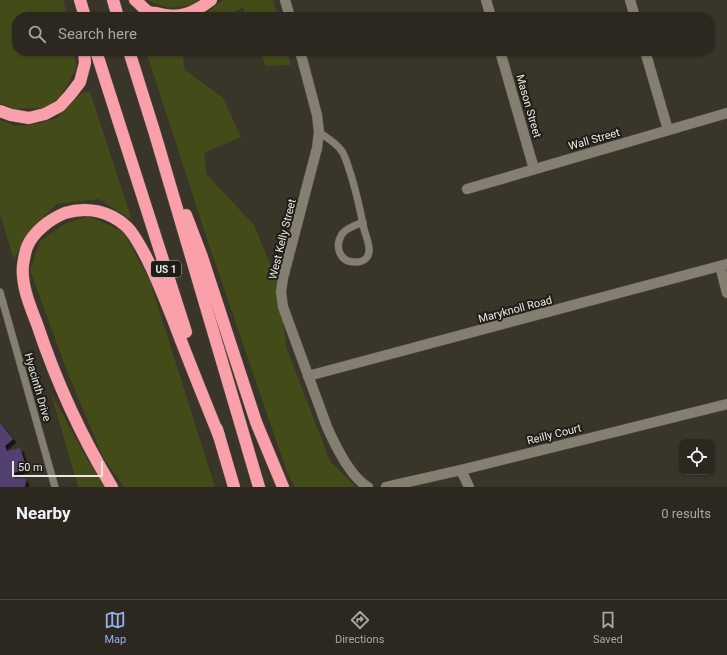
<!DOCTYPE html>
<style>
body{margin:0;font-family:Roboto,sans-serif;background:#38342c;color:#f1f3f6}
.controls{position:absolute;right:12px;bottom:12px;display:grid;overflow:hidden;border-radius:8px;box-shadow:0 1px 3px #0004}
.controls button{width:36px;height:36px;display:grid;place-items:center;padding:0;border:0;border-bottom:1px solid #48443d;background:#2c281f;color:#f1f3f6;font:20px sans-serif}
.scale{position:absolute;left:12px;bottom:10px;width:91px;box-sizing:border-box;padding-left:4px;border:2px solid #ebe8e0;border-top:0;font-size:11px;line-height:14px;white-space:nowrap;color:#ebe8e0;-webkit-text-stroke:3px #1f1d17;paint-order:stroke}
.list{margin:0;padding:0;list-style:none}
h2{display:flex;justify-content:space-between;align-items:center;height:52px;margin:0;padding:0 16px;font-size:17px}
h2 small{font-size:13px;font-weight:400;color:#a6a6a4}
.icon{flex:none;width:22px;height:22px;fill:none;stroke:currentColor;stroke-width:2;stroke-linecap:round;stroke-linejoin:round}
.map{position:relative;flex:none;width:727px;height:487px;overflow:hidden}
.search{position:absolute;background:#2c281f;box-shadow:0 1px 3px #0004;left:12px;right:12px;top:12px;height:44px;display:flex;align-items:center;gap:10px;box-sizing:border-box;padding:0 14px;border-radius:16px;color:#a6a6a4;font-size:15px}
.sheet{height:112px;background:#2c281f}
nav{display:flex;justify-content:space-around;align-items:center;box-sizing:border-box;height:56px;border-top:1px solid #48443d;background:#2c281f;font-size:11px;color:#a6a6a4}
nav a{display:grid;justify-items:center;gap:2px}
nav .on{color:#95b2f1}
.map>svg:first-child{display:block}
.green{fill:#434b19}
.building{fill:#523f70;filter:url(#shadow)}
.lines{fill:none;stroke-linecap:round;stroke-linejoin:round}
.lane-casing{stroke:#565147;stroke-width:8}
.street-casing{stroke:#565147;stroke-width:11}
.highway-casing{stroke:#565147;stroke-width:13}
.lane{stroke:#857f71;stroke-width:7}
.street{stroke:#857f71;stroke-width:10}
.highway{stroke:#faa0aa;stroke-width:12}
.labels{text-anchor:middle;stroke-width:4;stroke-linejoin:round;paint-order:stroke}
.shield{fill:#1f1d17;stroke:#aeaba4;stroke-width:1}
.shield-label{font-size:10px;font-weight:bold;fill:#ebe8e0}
.street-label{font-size:11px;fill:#ebe8e0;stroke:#1f1d17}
</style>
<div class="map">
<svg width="727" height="487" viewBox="0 0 727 487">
<defs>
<filter id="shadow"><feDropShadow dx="3.5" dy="3.5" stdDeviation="0" flood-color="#0009"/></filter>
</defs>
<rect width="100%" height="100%" fill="#3a3529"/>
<!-- green -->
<g class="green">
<path d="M0 0H63L68 17H17V51H75L76 69 61 96 45 108 15 109 0 103Z"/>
<path d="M146 0H199L194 5 168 8Z"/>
<path d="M223 0H273L278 17H246L243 7 226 17H201Z"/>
<path d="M146 51H182L185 70 223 98 241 137 204 153 207 175 254 225 277 281 287 349 330 461 356 487H295L287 472 208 242Z"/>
<path d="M259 51H287L291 65 266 66Z"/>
<path d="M83 92H90L132 220 99 199 56 204 23 240 14 261 0 213V120L17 126 36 124 57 118Z"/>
<path d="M87 216 123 231 150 281 215 487H124L103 457 65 366 30 270 40 241 63 225Z"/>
<path d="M51 393 89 462 105 487H78Z"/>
</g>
<!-- building -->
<path class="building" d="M0 423 13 439 5 446 7 451 20 448 27 469 13 473 15 478 26 479 25 487H0Z"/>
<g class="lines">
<!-- lane casing -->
<g class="lane-casing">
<g id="lane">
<path d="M319 132C327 138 335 142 341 150 345 155 347 163 349 169 356 189 360 209 364 229 366 236 370 245 369 252 368 259 362 262 356 262 340 263 334 247 342 234 346 228 356 225 363 222"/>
<path d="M0 292 55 487"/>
</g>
</g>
<!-- street casing -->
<g class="street-casing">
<g id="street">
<path d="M285 0 290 17"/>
<path d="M486 0 491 17"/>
<path d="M630 0 635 17"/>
<path d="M300 51 317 115 319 132 317 148 283 278 281 292 283 307 327 427C335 445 350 477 368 487"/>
<path d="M500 51 534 169"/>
<path d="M645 51 668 130"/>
<path d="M467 189 727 113"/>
<path d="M720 266 727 293"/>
<path d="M308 376 727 264"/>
<path d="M461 470 469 487"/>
<path d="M386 487 461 470 727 404"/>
</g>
</g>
<!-- highway casing -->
<g class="highway-casing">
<g id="highway">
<path d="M80 0 85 17"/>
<path d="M113 0 118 17"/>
<path d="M135 0C139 3 143 8 147 11 149 12 153 13 156 13 178 20 194 13 211 0"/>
<path d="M96 51 186 332"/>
<path d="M129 51 155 134 259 487"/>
<path d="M0 111 11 115 29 118 45 114 60 106 70 95 80 82 85 63 84 51"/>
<path d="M186 215 202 257 256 422 283 487"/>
<path d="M217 429 234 487"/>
<path d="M112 487C81 436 56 381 37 324 30 306 21 285 23 265 24 259 25 252 27 247 33 232 50 219 65 213 87 206 110 211 127 227 134 234 139 244 144 253 155 273 163 295 172 317 187 357 203 396 219 436"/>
</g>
</g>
<!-- lane -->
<use href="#lane" class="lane"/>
<!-- street -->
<use href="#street" class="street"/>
<!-- highway -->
<use href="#highway" class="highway"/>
</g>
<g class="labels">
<!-- shield labels -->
<rect class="shield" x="151" y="261" width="30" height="16" rx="3"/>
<g class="shield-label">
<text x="166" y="273">US 1</text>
</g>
<!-- street labels -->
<g class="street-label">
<text transform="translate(529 106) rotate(74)" y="4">Mason Street</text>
<text transform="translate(594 139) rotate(-16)" y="4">Wall Street</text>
<text transform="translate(282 239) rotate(-76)" y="4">West Kelly Street</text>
<text transform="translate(515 309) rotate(-15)" y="4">Maryknoll Road</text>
<text transform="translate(38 387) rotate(74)" y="4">Hyacinth Drive</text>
<text transform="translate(554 434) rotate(-14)" y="4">Reilly Court</text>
</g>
</g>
</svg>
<div class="controls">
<button><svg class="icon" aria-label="locate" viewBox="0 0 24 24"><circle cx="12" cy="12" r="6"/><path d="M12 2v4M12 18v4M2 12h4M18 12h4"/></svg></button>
</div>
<div class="scale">50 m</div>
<div class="search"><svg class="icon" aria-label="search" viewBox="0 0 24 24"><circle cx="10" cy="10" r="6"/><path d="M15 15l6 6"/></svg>Search here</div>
</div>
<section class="sheet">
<h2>Nearby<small>0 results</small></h2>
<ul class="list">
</ul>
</section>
<nav>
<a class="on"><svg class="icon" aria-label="map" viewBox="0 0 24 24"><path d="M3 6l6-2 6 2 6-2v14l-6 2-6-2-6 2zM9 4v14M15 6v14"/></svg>Map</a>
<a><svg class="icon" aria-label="directions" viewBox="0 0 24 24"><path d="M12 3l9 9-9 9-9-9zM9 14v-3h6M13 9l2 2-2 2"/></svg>Directions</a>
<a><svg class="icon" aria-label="saved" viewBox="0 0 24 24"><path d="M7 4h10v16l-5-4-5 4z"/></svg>Saved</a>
</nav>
